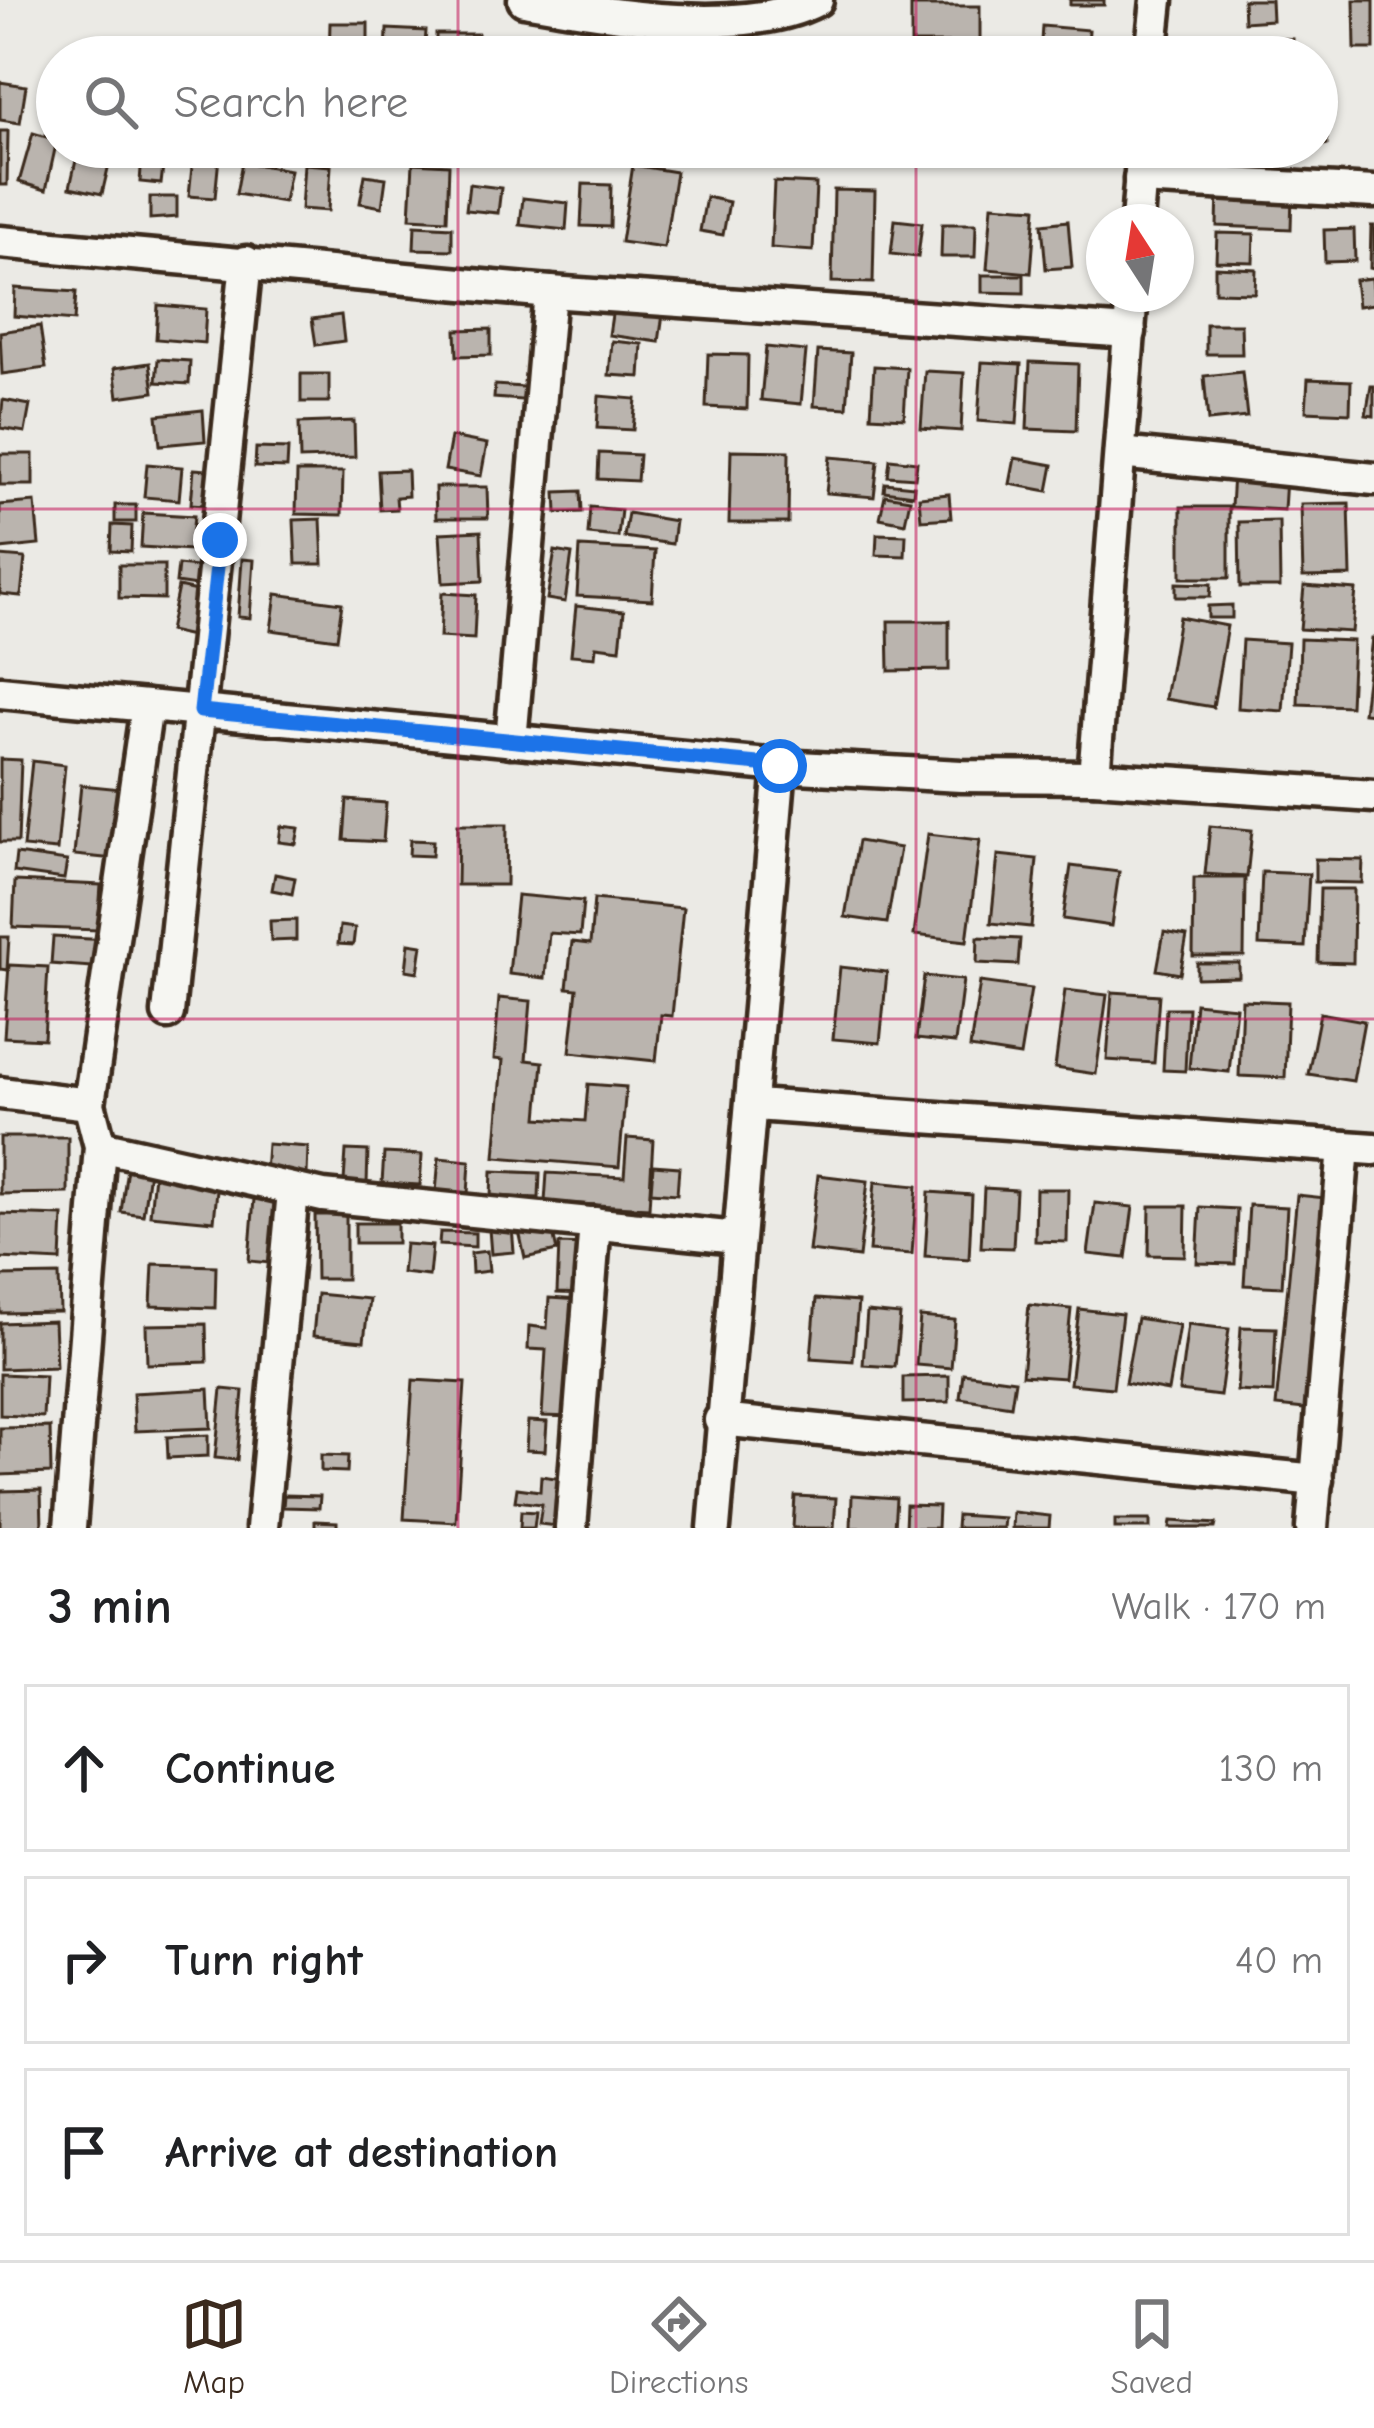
<!DOCTYPE html>
<meta charset="utf-8">
<style>
body{margin:0;font-family:"Comic Neue",sans-serif;background:#f2f2f2;color:#202124}
.compass{position:absolute;left:1086px;top:204px;width:108px;height:108px;border-radius:50%;background:#fff;box-shadow:0 3px 9px #0004;rotate:348deg}
.stop{position:absolute;width:36px;height:36px;margin:-27px;border:9px solid #1a73e8;border-radius:50%;background:#fff}
.stop.end{background:#1a73e8;border-color:#fff;box-shadow:0 3px 12px #0008}
.list{margin:0;padding:0;list-style:none}
h2{display:flex;justify-content:space-between;align-items:center;height:156px;margin:0;padding:0 48px;font-size:51px}
h2 small{font-size:39px;font-weight:400;color:#757577}
.list li{display:grid;grid-template-columns:78px 1fr auto;gap:36px;align-items:center;box-sizing:border-box;height:168px;margin:0 24px 24px;padding:0 24px;border:3px solid #e0e0e0;border-radius:0px}
.list b{display:block;font-size:45px;white-space:nowrap}
.list em{font-size:39px;font-style:normal;color:#757577}
.icon{flex:none;width:66px;height:66px;fill:none;stroke:currentColor;stroke-width:2;stroke-linecap:round;stroke-linejoin:round}
.map{position:relative;flex:none;width:1374px;height:1528px;overflow:hidden}
.search{position:absolute;background:#fff;box-shadow:0 3px 9px #0004;left:36px;right:36px;top:36px;height:132px;display:flex;align-items:center;gap:30px;box-sizing:border-box;padding:0 42px;border-radius:66px;color:#757577;font-size:45px}
.sheet{height:732px;background:#fff}
nav{display:flex;justify-content:space-around;align-items:center;box-sizing:border-box;height:168px;border-top:3px solid #e0e0e0;background:#fff;font-size:33px;color:#757577}
nav a{display:grid;justify-items:center;gap:6px}
nav .on{color:#3b2a1e}
.map>svg:first-child{display:block}
.building{fill:#bab4ae;stroke:#3b2a1e;stroke-width:3}
.lines{fill:none;stroke-linecap:round;stroke-linejoin:round}
.minor-casing{stroke:#3b2a1e;stroke-width:39}
.minor{stroke:#f6f6f2;stroke-width:30}
.route{stroke:#1a73e8;stroke-width:15}
.grid{fill:none;stroke:#c2185b;stroke-width:3;stroke-opacity:0.55}
</style>
<div class="map">
<svg width="1374" height="1528" viewBox="0 0 1374 1528">
<rect width="100%" height="100%" fill="#ebeae5"/>
<filter id="ink" filterUnits="userSpaceOnUse"><feTurbulence type="fractalNoise" baseFrequency=".00833" numOctaves="2"/><feDisplacementMap in="SourceGraphic" scale="24" xChannelSelector="R" yChannelSelector="G"/><feConvolveMatrix kernelMatrix="1 2 1 2 8 2 1 2 1" color-interpolation-filters="sRGB"/></filter>
<g filter="url(#ink)">
<!-- building -->
<g class="building">
<rect x="1070" y="0" width="34" height="5"/>
<path d="M1243 0H1271L1272 20 1244 22Z"/>
<path d="M1354 0H1374V49H1355Z"/>
<rect x="911" y="6" width="69" height="37"/>
<path d="M330 23H368V57H329Z"/>
<path d="M1042 26 1089 30 1087 57H1040Z"/>
<path d="M387 29 426 31 424 57H386Z"/>
<rect x="436" y="34" width="42" height="23"/>
<path d="M1229 36 1293 39 1292 57H1228Z"/>
<path d="M488 49 545 56V57H487Z"/>
<path d="M601 52 641 55V57H600Z"/>
<path d="M701 52 737 54 736 57H700Z"/>
<path d="M0 82 26 86 20 123 0 120Z"/>
<path d="M1317 88H1326L1327 145H1317Z"/>
<path d="M0 131H8L7 185H0Z"/>
<path d="M33 133 57 140 46 190 19 182Z"/>
<path d="M79 147H113L102 194 70 187Z"/>
<path d="M194 147H220L215 198 189 196Z"/>
<path d="M902 147H963V156L902 155Z"/>
<path d="M1048 147H1078L1077 161H1047Z"/>
<path d="M142 156 164 158 161 184 140 182Z"/>
<path d="M242 162 290 170 284 202 236 194Z"/>
<path d="M413 163 449 165 447 220 410 218Z"/>
<path d="M304 164 331 166 328 211 301 209Z"/>
<path d="M633 165 676 172 664 248 621 242Z"/>
<path d="M365 175 386 178 382 207 360 203Z"/>
<path d="M774 182 816 184 813 251 771 248Z"/>
<path d="M469 184 501 188 498 213 466 210Z"/>
<path d="M583 184 611 185 610 227 581 226Z"/>
<path d="M834 190 875 191 873 283 832 282Z"/>
<path d="M1218 190 1292 193 1291 229 1217 226Z"/>
<path d="M150 197H177V217L150 219Z"/>
<path d="M706 197 729 202 723 235 700 231Z"/>
<path d="M523 198 568 203 566 230 520 225Z"/>
<path d="M992 205 1036 208 1031 273 987 269Z"/>
<path d="M895 220 922 223 918 257 891 254Z"/>
<path d="M1068 221 1072 267 1046 269 1042 224Z"/>
<path d="M942 224H976L975 257H941Z"/>
<path d="M415 225 452 227V250L414 249Z"/>
<path d="M1371 226H1374V269L1370 268Z"/>
<path d="M1354 229 1355 261 1325 262 1324 230Z"/>
<path d="M1217 233 1254 234 1253 262 1216 261Z"/>
<path d="M1215 267 1256 269 1255 293 1215 292Z"/>
<path d="M982 275H1024V293L982 292Z"/>
<path d="M1372 278 1374 304 1358 306 1355 280Z"/>
<path d="M15 288 76 292 74 321 14 316Z"/>
<path d="M158 305 206 309 204 343 156 339Z"/>
<path d="M613 308 663 314 659 342 609 335Z"/>
<path d="M341 315 344 341 316 345 312 319Z"/>
<path d="M1206 324H1241L1242 354H1206Z"/>
<path d="M40 326 46 368 2 374 0 332Z"/>
<path d="M491 329V355L457 356 456 330Z"/>
<path d="M612 341 642 344 640 377 609 375Z"/>
<path d="M766 347 806 351 801 404 761 400Z"/>
<path d="M818 351 851 353 847 408 814 406Z"/>
<path d="M708 354 748 355 747 409 706 407Z"/>
<path d="M158 359 190 361 189 384 156 382Z"/>
<path d="M982 362 1021 364 1017 424 978 421Z"/>
<path d="M1030 362 1078 364 1076 431 1027 429Z"/>
<path d="M150 363 154 392 118 397 114 368Z"/>
<path d="M874 366 907 368 904 418 871 416Z"/>
<path d="M925 371 964 373 961 431 921 428Z"/>
<path d="M1242 372 1247 417 1208 421 1204 376Z"/>
<rect x="301" y="374" width="28" height="28"/>
<path d="M1308 379 1351 381 1350 413 1306 411Z"/>
<path d="M495 385 535 388 534 401 494 398Z"/>
<path d="M1371 386H1374V416L1366 415Z"/>
<path d="M599 396 636 399 633 430 597 428Z"/>
<path d="M3 400 30 405 25 432 0 428Z"/>
<path d="M203 410 205 441 160 445 157 415Z"/>
<path d="M354 421 355 457 300 459 299 423Z"/>
<path d="M451 437 487 444 481 476 445 470Z"/>
<path d="M256 448 288 449 287 468 255 467Z"/>
<path d="M731 450 789 451 788 523H729Z"/>
<path d="M599 453 639 455 637 481 598 479Z"/>
<rect x="0" y="454" width="33" height="31"/>
<path d="M830 457 878 461 874 497 826 493Z"/>
<path d="M1015 458 1053 465 1048 491 1010 484Z"/>
<path d="M890 459 917 462 915 478 888 476Z"/>
<path d="M147 464 182 467 179 500 144 497Z"/>
<path d="M194 469 220 471 218 506 191 504Z"/>
<path d="M407 470 408 496 396 497 397 509 380 510 378 471Z"/>
<path d="M297 472H343L342 515 296 514Z"/>
<path d="M1233 474 1286 478 1284 510 1231 507Z"/>
<path d="M885 483 914 486 913 495 884 491Z"/>
<path d="M435 487H487L488 518H436Z"/>
<path d="M581 491 582 512 557 513 556 492Z"/>
<path d="M949 494 951 518 921 520 919 497Z"/>
<path d="M885 495 910 499 905 523 880 518Z"/>
<path d="M35 502 39 545 0 549V505Z"/>
<path d="M1349 503 1351 576 1303 577 1301 504Z"/>
<rect x="115" y="505" width="21" height="17"/>
<path d="M590 507 621 510 618 537 588 534Z"/>
<rect x="1181" y="507" width="48" height="71"/>
<path d="M143 513 194 516 191 550 141 547Z"/>
<path d="M628 513 675 521 672 544 624 537Z"/>
<path d="M321 519 323 564H296L294 520Z"/>
<path d="M1279 521 1280 587H1240L1239 522Z"/>
<path d="M112 525 132 526 131 552 111 551Z"/>
<path d="M481 531 483 581 443 583 440 533Z"/>
<path d="M877 534 906 535 905 556 876 555Z"/>
<path d="M580 547 655 551 652 600 577 596Z"/>
<path d="M555 551 572 554 565 602 547 599Z"/>
<path d="M0 556 25 558 21 596 0 594Z"/>
<path d="M242 559 254 560 250 618 238 617Z"/>
<path d="M119 565H164V599L119 598Z"/>
<path d="M178 565 206 568 203 587 176 583Z"/>
<path d="M1176 583 1211 584 1210 597H1176Z"/>
<path d="M1304 586 1356 590 1352 632 1300 629Z"/>
<path d="M178 587 205 593 196 637 169 631Z"/>
<path d="M442 593 476 595 474 639 440 637Z"/>
<path d="M276 594 342 603 337 639 271 630Z"/>
<path d="M1232 605V618H1208V606Z"/>
<path d="M576 606 624 611 620 649 596 646 595 657 571 655Z"/>
<path d="M1179 617 1227 626 1213 707 1165 699Z"/>
<path d="M888 621H949V670L889 671Z"/>
<path d="M1372 638H1374V714L1363 713Z"/>
<path d="M1300 639 1353 641 1350 706 1298 704Z"/>
<path d="M1242 640 1288 643 1283 711 1238 708Z"/>
<path d="M0 759 21 760 18 842H0Z"/>
<path d="M32 761 65 765 57 850 23 847Z"/>
<path d="M81 785 122 789 115 859 74 855Z"/>
<path d="M347 800 386 803 383 842 344 840Z"/>
<path d="M458 824H507L506 885H457Z"/>
<path d="M281 826 299 828 296 844 279 842Z"/>
<path d="M1210 826 1252 830 1247 877 1205 874Z"/>
<path d="M928 834 980 840 967 941 914 935Z"/>
<path d="M410 840 433 841 432 856 409 855Z"/>
<path d="M858 841 900 848 887 923 845 917Z"/>
<path d="M16 854 67 861 64 879 14 872Z"/>
<path d="M998 855 1037 859 1031 927 991 923Z"/>
<path d="M1315 859 1363 860 1362 883 1315 882Z"/>
<path d="M1071 866 1119 872 1111 926 1063 919Z"/>
<path d="M1262 872 1309 874 1305 947 1259 945Z"/>
<path d="M275 874 295 878 292 894 272 890Z"/>
<path d="M1194 878H1245L1244 956H1193Z"/>
<path d="M15 881 101 885 98 930 13 927Z"/>
<path d="M1320 889H1354L1353 963 1318 962Z"/>
<path d="M517 895 583 901 580 935 549 933 545 978 509 974Z"/>
<path d="M594 899 683 908 672 1016 661 1015 656 1061 570 1052 577 989 567 988 572 942 590 944Z"/>
<path d="M296 920V940L271 941 270 921Z"/>
<path d="M340 926 355 928 353 945 338 944Z"/>
<path d="M1164 932 1187 936 1180 974 1157 970Z"/>
<path d="M0 937H9L7 970 0 969Z"/>
<path d="M53 937 107 940 105 968 51 964Z"/>
<path d="M978 937 1020 939 1018 965 977 963Z"/>
<path d="M409 943 422 945 418 972 406 970Z"/>
<path d="M1197 963H1239V977L1197 978Z"/>
<path d="M9 965 48 967 44 1039 4 1037Z"/>
<path d="M840 967 887 972 880 1043 833 1039Z"/>
<path d="M924 976 963 980 955 1043 916 1039Z"/>
<path d="M980 982 1031 989 1020 1056 970 1048Z"/>
<path d="M1065 990 1107 995 1096 1074 1055 1068Z"/>
<path d="M1112 992 1159 995 1154 1063 1107 1060Z"/>
<path d="M499 998 531 1001 526 1060 543 1062 538 1118 585 1121 588 1084 626 1087 619 1167 495 1157 503 1060 494 1059Z"/>
<path d="M1242 1000 1288 1002 1285 1078 1239 1076Z"/>
<path d="M1195 1003 1236 1007 1229 1072 1189 1068Z"/>
<path d="M1166 1008H1188L1185 1071 1163 1070Z"/>
<path d="M1320 1013 1364 1021 1353 1081 1308 1074Z"/>
<path d="M0 1137H68V1193L0 1194Z"/>
<path d="M627 1138 653 1140 649 1208 545 1202 547 1173 624 1177Z"/>
<path d="M267 1144 308 1147 307 1175 265 1172Z"/>
<path d="M346 1150 368 1151 367 1184 344 1182Z"/>
<path d="M384 1153 422 1155 420 1185 382 1183Z"/>
<path d="M439 1158 470 1161 468 1194 436 1192Z"/>
<path d="M653 1165 679 1167 677 1194 651 1192Z"/>
<path d="M127 1168 149 1171 143 1215 121 1212Z"/>
<path d="M492 1171 540 1173 539 1198 491 1196Z"/>
<path d="M154 1174 218 1180 214 1221 150 1215Z"/>
<path d="M818 1175 868 1181 859 1257 809 1251Z"/>
<path d="M875 1182 917 1186 912 1254 869 1251Z"/>
<path d="M984 1188 1016 1190 1013 1248 981 1247Z"/>
<path d="M1036 1189H1068L1067 1242 1035 1241Z"/>
<path d="M929 1192 972 1195 969 1259 925 1256Z"/>
<path d="M1297 1195 1335 1199 1314 1410 1276 1406Z"/>
<path d="M254 1199 275 1200 271 1263 249 1261Z"/>
<path d="M1095 1203 1133 1207 1126 1258 1088 1254Z"/>
<path d="M1249 1205 1287 1207 1282 1287 1244 1285Z"/>
<path d="M1150 1206H1186L1185 1256 1149 1255Z"/>
<path d="M1200 1207 1237 1209 1235 1264 1197 1263Z"/>
<path d="M0 1214 63 1216 61 1261 0 1258Z"/>
<path d="M315 1215H346V1279H316Z"/>
<rect x="355" y="1223" width="42" height="20"/>
<path d="M551 1224 557 1251 525 1258 519 1231Z"/>
<path d="M512 1227 514 1252 491 1254 489 1229Z"/>
<path d="M440 1232 475 1233V1247L439 1245Z"/>
<path d="M405 1244 432 1246 429 1276 402 1273Z"/>
<path d="M559 1244 588 1245 586 1294 557 1293Z"/>
<path d="M487 1251 489 1271 472 1273 471 1253Z"/>
<path d="M153 1264 216 1266 215 1308 151 1306Z"/>
<path d="M59 1275 60 1312 0 1313V1276Z"/>
<path d="M317 1294 369 1299 364 1341 313 1336Z"/>
<path d="M549 1298 580 1300 573 1417 542 1416 546 1350 528 1349 529 1326 547 1328Z"/>
<path d="M816 1299 858 1302 853 1361 811 1358Z"/>
<path d="M1029 1305 1071 1309 1064 1378 1022 1375Z"/>
<path d="M1079 1309 1122 1314 1113 1388 1070 1384Z"/>
<path d="M867 1312 900 1315 895 1367 863 1365Z"/>
<path d="M920 1317 955 1320 951 1368 916 1365Z"/>
<path d="M1137 1318 1179 1325 1168 1391 1125 1383Z"/>
<path d="M54 1321 56 1367 0 1369V1323Z"/>
<path d="M206 1324 207 1362 147 1364 146 1325Z"/>
<path d="M1188 1324 1229 1329 1220 1396 1179 1391Z"/>
<path d="M1241 1327 1276 1328 1273 1393 1237 1391Z"/>
<path d="M963 1373 1015 1380 1011 1406 960 1398Z"/>
<path d="M0 1374 45 1376 43 1417 0 1415Z"/>
<path d="M949 1376V1402L903 1403V1377Z"/>
<path d="M413 1380 465 1383 456 1522 404 1519Z"/>
<path d="M209 1389 211 1428 135 1431 133 1393Z"/>
<path d="M222 1389 243 1391 237 1460 215 1458Z"/>
<path d="M528 1421 547 1422 545 1451 526 1450Z"/>
<path d="M50 1427 51 1473 0 1475V1428Z"/>
<path d="M208 1435V1456L168 1458 167 1437Z"/>
<path d="M321 1455 348 1456 347 1472 321 1471Z"/>
<path d="M541 1476 563 1479 557 1526 539 1524 542 1504 515 1501 517 1488 540 1491Z"/>
<path d="M41 1490 42 1528H0V1491Z"/>
<path d="M284 1495 320 1496 319 1508 283 1507Z"/>
<path d="M852 1495 896 1498 894 1528H851Z"/>
<path d="M795 1496 836 1498 834 1528H793Z"/>
<path d="M906 1505 938 1506 937 1528H905Z"/>
<path d="M521 1511 536 1512 534 1528H520Z"/>
<path d="M1013 1512 1050 1516 1049 1528H1012Z"/>
<path d="M957 1515 1004 1518 1003 1528H956Z"/>
<rect x="1115" y="1520" width="35" height="8"/>
<path d="M315 1521 337 1522V1528H315Z"/>
<path d="M1171 1521 1216 1524 1215 1528H1170Z"/>
</g>
<g class="lines">
<!-- minor casing -->
<g class="minor-casing">
<g id="minor">
<path d="M524 0C605 14 743 39 817 0"/>
<path d="M1151 57 1157 0"/>
<path d="M1140 179 1374 192"/>
<path d="M1137 222 1143 147"/>
<path d="M0 242 550 292 1130 332"/>
<path d="M1120 453 1374 479"/>
<path d="M0 692 780 766 961 776 1094 777 1374 796"/>
<path d="M511 741 550 292"/>
<path d="M1094 777 1132 294"/>
<path d="M168 1013 246 262"/>
<path d="M0 1093 89 1104"/>
<path d="M755 1105 1374 1149"/>
<path d="M100 1146 323 1196 737 1238"/>
<path d="M720 1420 1317 1480"/>
<path d="M70 1528 100 1146 89 1104 147 706"/>
<path d="M262 1528 293 1191"/>
<path d="M571 1528 595 1223"/>
<path d="M714 1528 780 766"/>
<path d="M1312 1528 1344 1147"/>
</g>
</g>
<!-- minor -->
<use href="#minor" class="minor"/>
</g>
</g>
<g class="lines" filter="url(#ink)">
<!-- route -->
<path class="route" d="M220 540 201 711 780 766"/>
</g>
<!-- grid -->
<path class="grid" d="M458 0V57M916 0V57M458 147V1528M916 147V1528M0 509H1374M0 1019H1374"/>
</svg>
<svg class="compass" viewBox="-18 -18 36 36"><path d="M0-13l5 13h-10z" fill="#e53935"/><path d="M0 13l5-13h-10z" fill="#757577"/></svg>
<div class="stop" style="left:780px;top:766px"></div>
<div class="stop end" style="left:220px;top:540px"></div>
<div class="search"><svg class="icon" aria-label="search" viewBox="0 0 24 24"><circle cx="10" cy="10" r="6"/><path d="M15 15l6 6"/></svg>Search here</div>
</div>
<section class="sheet">
<h2>3 min<small>Walk · 170 m</small></h2>
<ul class="list">
<li><svg class="icon" aria-label="ahead" viewBox="0 0 24 24"><path d="M12 20V5M6 11l6-6 6 6"/></svg><div><b>Continue</b></div><em>130 m</em></li>
<li><svg class="icon" aria-label="right" viewBox="0 0 24 24"><path d="M7 20v-9h11M14 6l5 5-5 5"/></svg><div><b>Turn right</b></div><em>40 m</em></li>
<li><svg class="icon" aria-label="arrive" viewBox="0 0 24 24"><path d="M6 21V4h12l-3 4 3 4H6"/></svg><div><b>Arrive at destination</b></div></li>
</ul>
</section>
<nav>
<a class="on"><svg class="icon" aria-label="map" viewBox="0 0 24 24"><path d="M3 6l6-2 6 2 6-2v14l-6 2-6-2-6 2zM9 4v14M15 6v14"/></svg>Map</a>
<a><svg class="icon" aria-label="directions" viewBox="0 0 24 24"><path d="M12 3l9 9-9 9-9-9zM9 14v-3h6M13 9l2 2-2 2"/></svg>Directions</a>
<a><svg class="icon" aria-label="saved" viewBox="0 0 24 24"><path d="M7 4h10v16l-5-4-5 4z"/></svg>Saved</a>
</nav>
